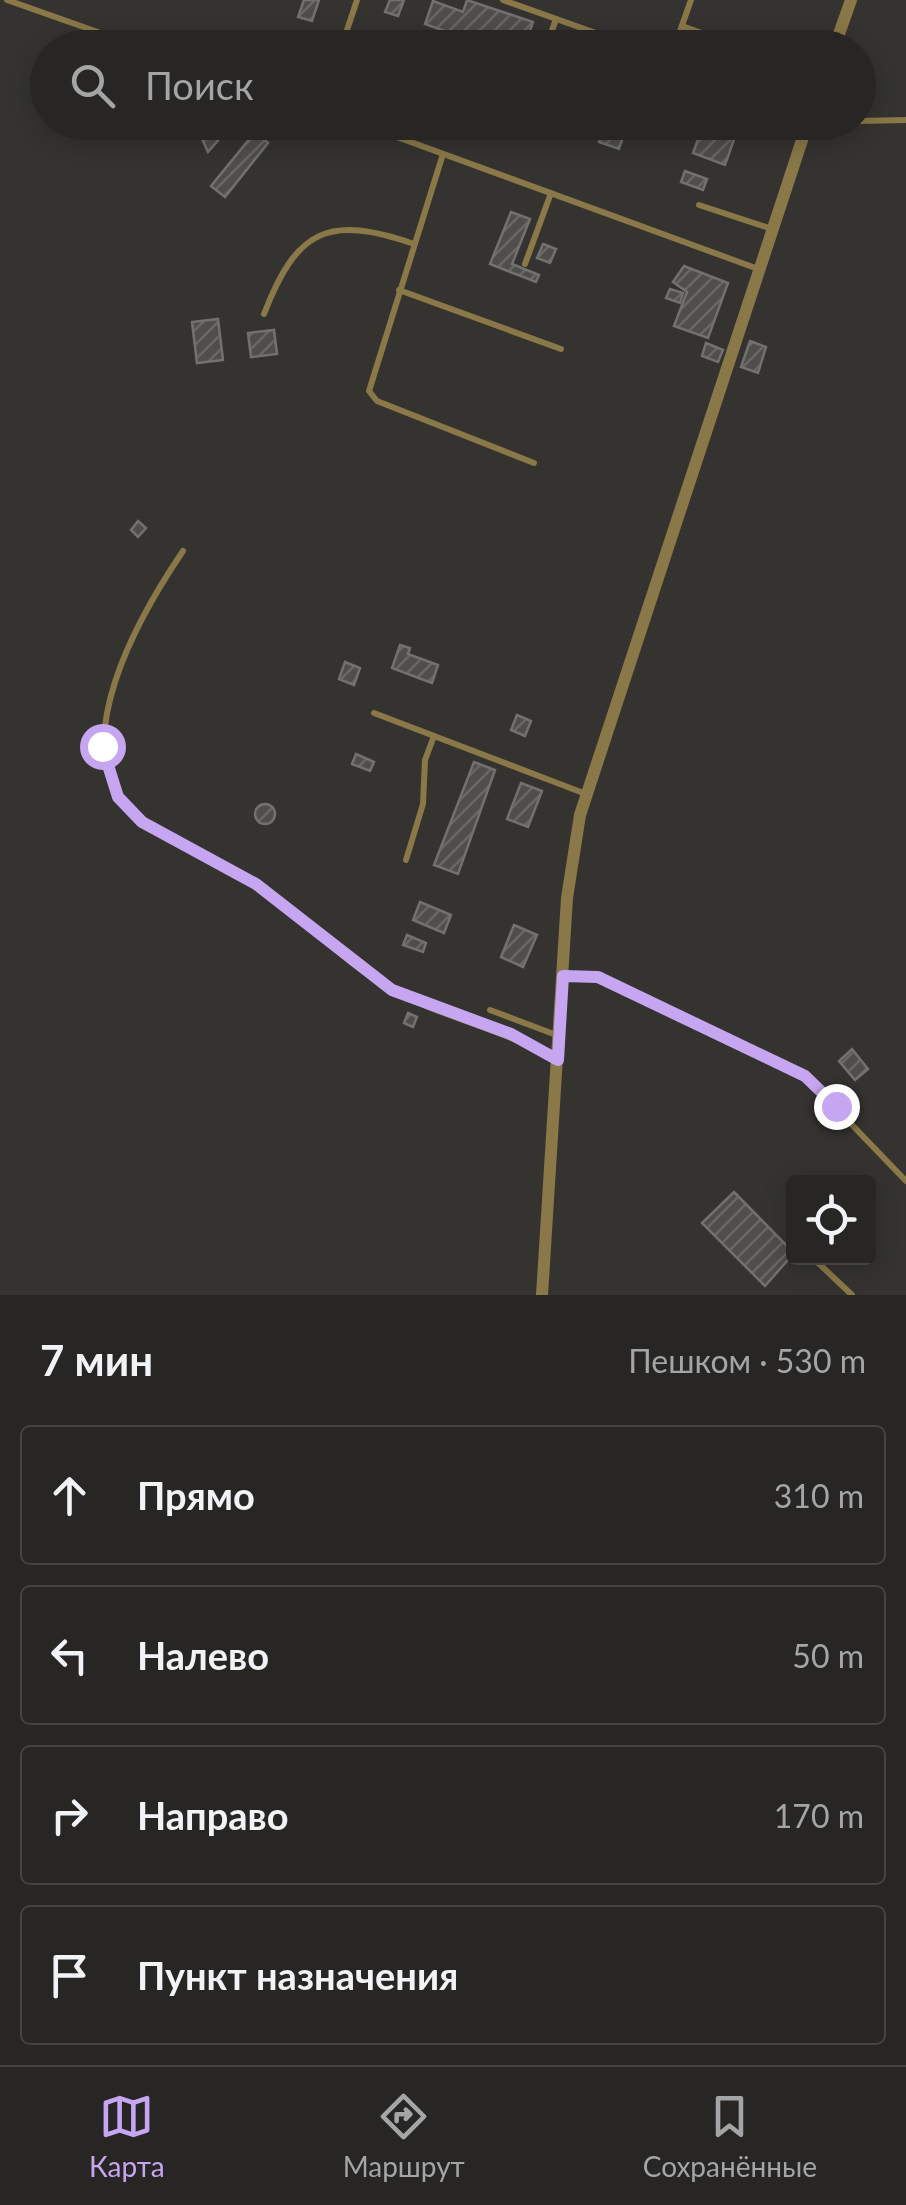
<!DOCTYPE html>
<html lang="ru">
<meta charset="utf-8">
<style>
body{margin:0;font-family:Lato,sans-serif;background:#333231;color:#f1f3f6}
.controls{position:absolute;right:30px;bottom:30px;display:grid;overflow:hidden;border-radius:10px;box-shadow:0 5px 25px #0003}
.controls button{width:90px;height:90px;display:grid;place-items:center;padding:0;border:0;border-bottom:2px solid #434341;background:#272624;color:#f1f3f6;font:50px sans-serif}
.stop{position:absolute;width:30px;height:30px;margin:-22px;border:8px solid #c6a6f0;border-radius:50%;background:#fff}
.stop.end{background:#c6a6f0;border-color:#fff;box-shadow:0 2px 10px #0008}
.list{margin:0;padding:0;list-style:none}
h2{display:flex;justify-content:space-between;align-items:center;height:130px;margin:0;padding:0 40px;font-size:42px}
h2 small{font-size:32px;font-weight:400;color:#a4a5a6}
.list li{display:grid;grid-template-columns:65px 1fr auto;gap:30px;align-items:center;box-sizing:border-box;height:140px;margin:0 20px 20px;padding:0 20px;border:2px solid #434341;border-radius:10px}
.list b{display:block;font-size:38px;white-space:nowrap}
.list em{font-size:32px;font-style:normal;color:#a4a5a6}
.icon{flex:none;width:55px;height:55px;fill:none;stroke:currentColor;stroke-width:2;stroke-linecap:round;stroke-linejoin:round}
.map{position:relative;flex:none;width:906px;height:1295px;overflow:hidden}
.search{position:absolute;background:#272624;box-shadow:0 5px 25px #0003;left:30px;right:30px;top:30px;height:110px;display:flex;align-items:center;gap:25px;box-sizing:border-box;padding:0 35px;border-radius:55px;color:#a4a5a6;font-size:38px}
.sheet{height:770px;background:#272624}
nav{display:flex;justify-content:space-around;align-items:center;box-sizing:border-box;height:140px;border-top:2px solid #434341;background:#272624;font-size:28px;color:#a4a5a6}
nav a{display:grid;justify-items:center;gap:5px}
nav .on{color:#c6a6f0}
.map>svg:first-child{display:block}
.building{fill:url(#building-hatch);stroke:#72716d;stroke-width:2.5}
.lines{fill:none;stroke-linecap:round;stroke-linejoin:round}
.service{stroke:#8a7848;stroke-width:6}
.minor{stroke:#8a7848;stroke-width:12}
.route{stroke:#c6a6f0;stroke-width:12}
</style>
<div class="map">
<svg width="906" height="1295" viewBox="0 0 906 1295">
<defs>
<pattern id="building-hatch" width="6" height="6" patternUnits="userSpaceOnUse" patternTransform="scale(2.5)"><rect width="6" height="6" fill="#4f4e4a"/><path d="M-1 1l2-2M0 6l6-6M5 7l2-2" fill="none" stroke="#686763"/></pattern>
</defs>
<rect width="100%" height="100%" fill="#343330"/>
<!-- building -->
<g class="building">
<path d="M304 0H319L312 21 298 17Z"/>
<path d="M390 0H404L398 16 385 12Z"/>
<path d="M467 0 533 22 524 48H492L425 24 433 1 463 12Z"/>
<path d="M217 122H234L208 152 202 139Z"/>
<path d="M606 122H628L619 149 599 142Z"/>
<path d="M704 123 736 134 725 165 693 153Z"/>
<path d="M255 132 268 143 225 197 211 186Z"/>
<path d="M685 171 707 179 703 190 681 182Z"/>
<path d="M511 212 530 219 512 264 539 275 536 282 490 264Z"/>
<path d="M543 244 556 249 550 263 537 258Z"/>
<path d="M684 266 728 283 708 338 674 326 687 292 673 282Z"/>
<path d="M670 289 683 293 680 303 666 298Z"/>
<path d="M218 319 223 360 197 363 192 322Z"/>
<path d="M274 330 277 354 251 357 248 333Z"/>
<path d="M750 341 766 347 758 373 741 367Z"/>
<path d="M706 343 723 350 718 362 702 356Z"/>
<path d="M138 521 146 528 138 537 131 530Z"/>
<path d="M400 645 410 648 408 654 438 665 432 683 392 668Z"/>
<path d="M345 662 360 668 354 685 339 679Z"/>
<path d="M517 715 531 721 525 736 511 730Z"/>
<path d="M356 754 374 762 370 771 352 764Z"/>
<path d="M474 762 495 770 458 874 434 865Z"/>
<path d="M521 783 542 791 528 827 507 819Z"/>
<circle cx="265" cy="814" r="10"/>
<path d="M420 902 451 915 444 933 413 920Z"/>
<path d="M514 925 537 935 523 967 501 957Z"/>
<path d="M407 935 426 943 423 952 403 945Z"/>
<path d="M408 1013 417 1017 413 1027 404 1023Z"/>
<path d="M852 1049 868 1069 855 1080 839 1061Z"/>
<path d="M734 1192 794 1253 765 1286 702 1223Z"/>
</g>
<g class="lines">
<!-- service -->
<g class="service">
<path d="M7 0 143 48"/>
<path d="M503 0 638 48"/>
<path d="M682 26 744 48"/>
<path d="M341 48 357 0"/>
<path d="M546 48 556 19"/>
<path d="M674 48 691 0"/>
<path d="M858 121 906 120"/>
<path d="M356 122 761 270"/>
<path d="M443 154 369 391 377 401 534 463"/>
<path d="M699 205 772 229"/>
<path d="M525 264 551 193"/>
<path d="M399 290 561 349"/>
<path d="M264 314C297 228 329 215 414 244"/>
<path d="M183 551C141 613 62 747 132 813 164 844 214 857 251 881 300 912 338 959 389 988 442 1018 504 1029 557 1060"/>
<path d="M374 713 586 794"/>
<path d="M406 860 423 804 425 760 434 736"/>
<path d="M564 976 597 977 805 1076 906 1181"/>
<path d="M490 1010 559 1036"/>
<path d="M793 1238 794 1239"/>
<path d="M813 1258 852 1295"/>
</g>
<!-- minor -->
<g class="minor">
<path d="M834 48 851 0"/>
<path d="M542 1295 567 898 580 815 808 122"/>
</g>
</g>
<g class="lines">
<!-- route -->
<path class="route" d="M102 746 118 797 142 822 256 884 392 990 511 1034 558 1060 563 976 598 977 805 1076 836 1106"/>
</g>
</svg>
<div class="controls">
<button><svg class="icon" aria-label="locate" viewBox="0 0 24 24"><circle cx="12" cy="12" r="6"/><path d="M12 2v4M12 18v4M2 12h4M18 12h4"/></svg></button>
</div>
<div class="stop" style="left:102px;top:746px"></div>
<div class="stop end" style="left:836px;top:1106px"></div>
<div class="search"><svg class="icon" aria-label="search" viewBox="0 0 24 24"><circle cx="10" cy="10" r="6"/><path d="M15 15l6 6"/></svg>Поиск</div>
</div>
<section class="sheet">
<h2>7 мин<small>Пешком · 530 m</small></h2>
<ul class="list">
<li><svg class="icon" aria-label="ahead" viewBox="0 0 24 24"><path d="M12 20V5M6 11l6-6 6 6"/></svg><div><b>Прямо</b></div><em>310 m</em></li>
<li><svg class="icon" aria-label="left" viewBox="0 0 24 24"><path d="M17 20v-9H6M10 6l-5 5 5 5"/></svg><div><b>Налево</b></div><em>50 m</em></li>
<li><svg class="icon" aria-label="right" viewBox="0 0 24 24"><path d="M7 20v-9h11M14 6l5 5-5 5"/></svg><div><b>Направо</b></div><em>170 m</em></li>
<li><svg class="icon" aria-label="arrive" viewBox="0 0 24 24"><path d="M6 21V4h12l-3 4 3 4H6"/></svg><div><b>Пункт назначения</b></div></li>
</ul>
</section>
<nav>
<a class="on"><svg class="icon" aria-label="map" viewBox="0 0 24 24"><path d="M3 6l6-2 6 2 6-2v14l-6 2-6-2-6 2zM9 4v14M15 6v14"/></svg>Карта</a>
<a><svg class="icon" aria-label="directions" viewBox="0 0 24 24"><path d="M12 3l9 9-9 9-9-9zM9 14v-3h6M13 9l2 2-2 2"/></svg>Маршрут</a>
<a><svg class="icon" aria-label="saved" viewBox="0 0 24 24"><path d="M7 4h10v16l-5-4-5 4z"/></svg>Сохранённые</a>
</nav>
